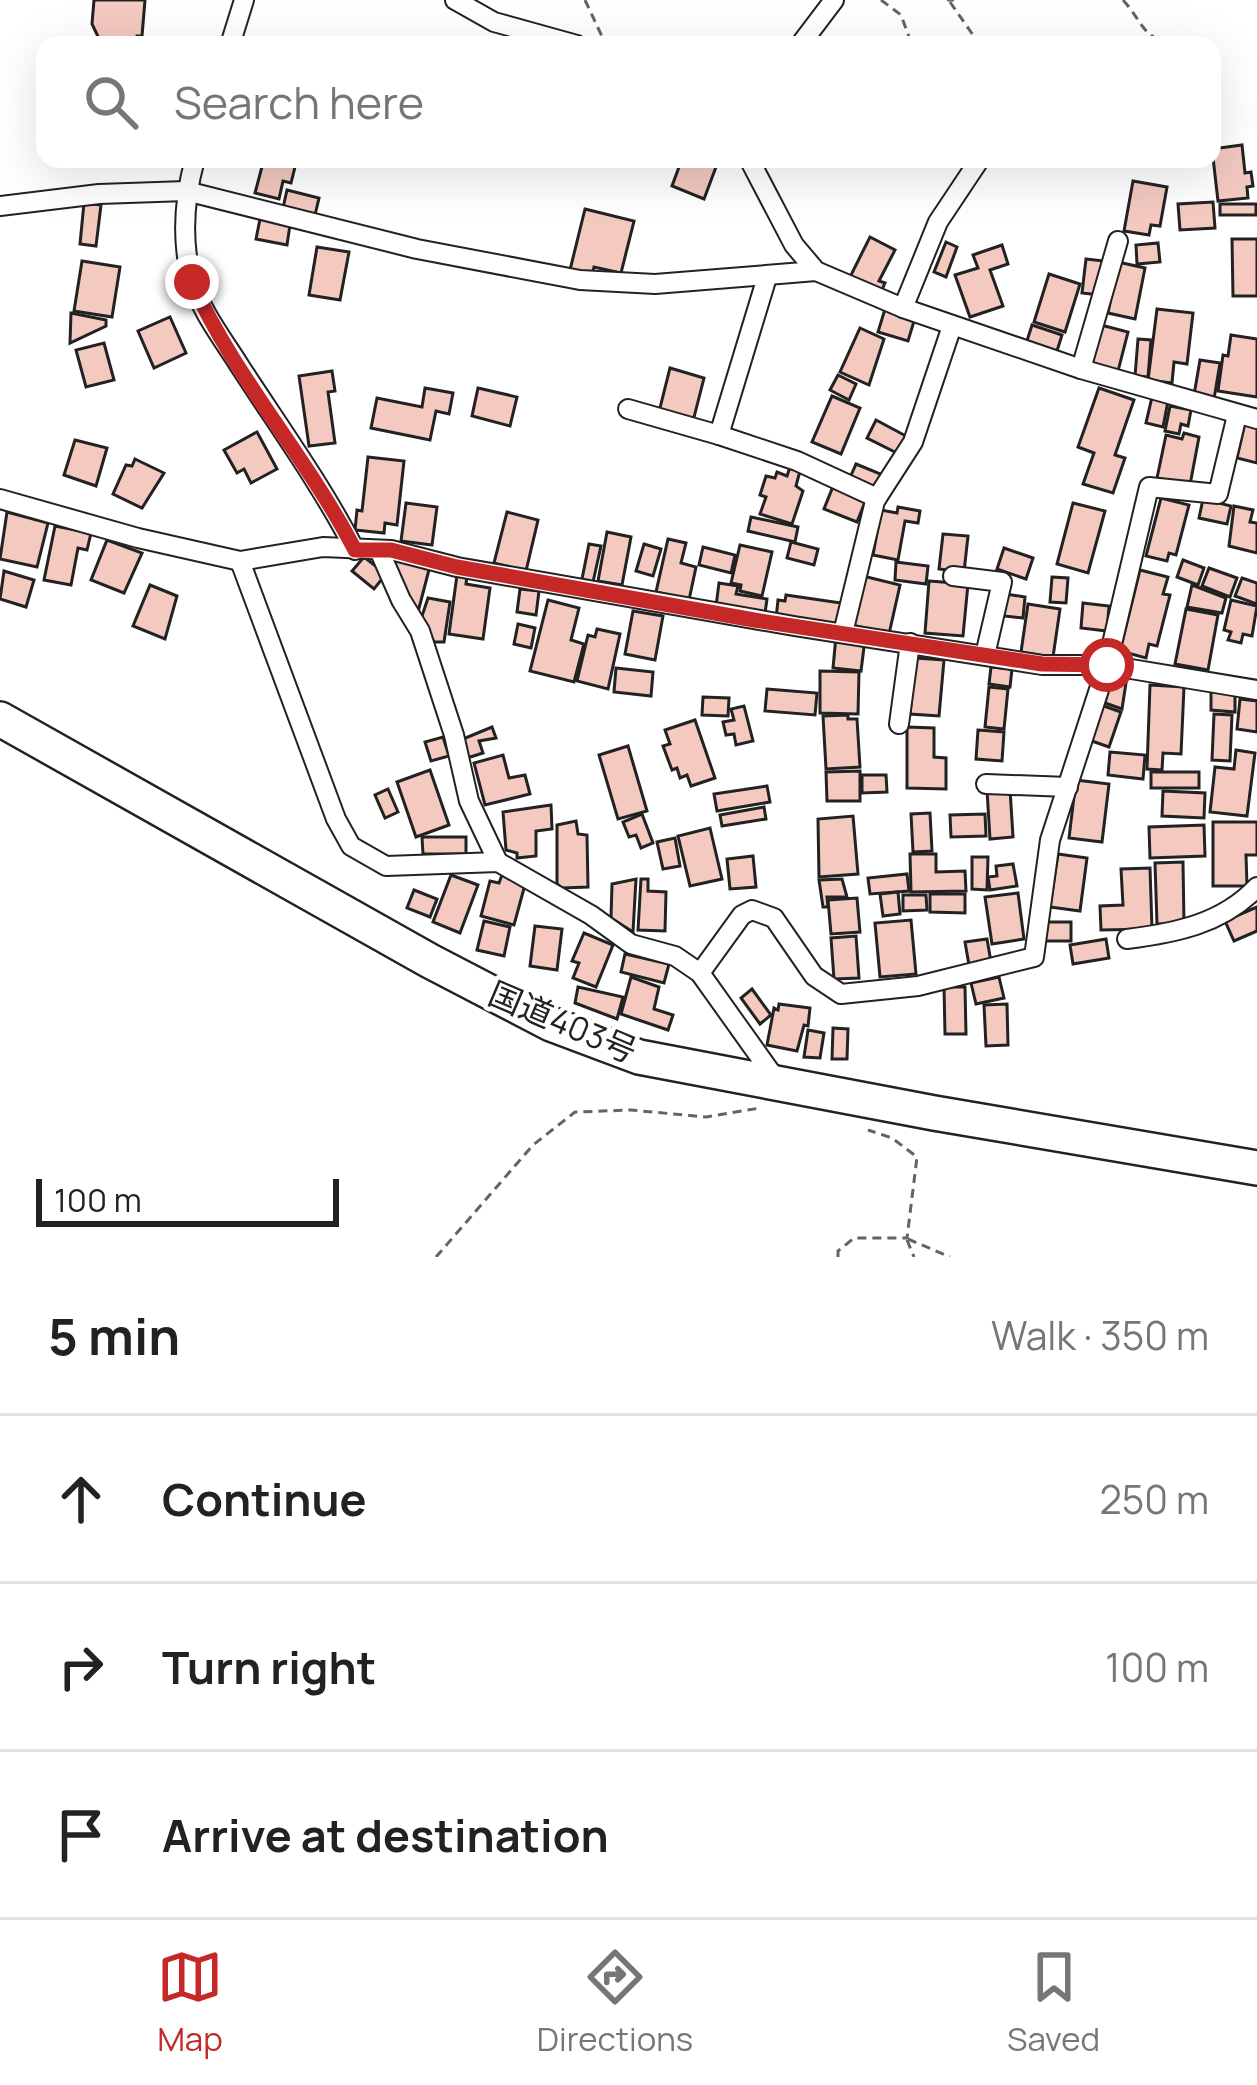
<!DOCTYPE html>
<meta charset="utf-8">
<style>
body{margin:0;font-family:Manrope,"Noto Sans JP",sans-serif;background:#f2f2f2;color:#222}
.scale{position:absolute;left:36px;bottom:30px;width:303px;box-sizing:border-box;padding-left:12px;border:6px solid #222;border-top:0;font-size:33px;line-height:42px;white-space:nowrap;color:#222;-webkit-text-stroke:9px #fff;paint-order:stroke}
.stop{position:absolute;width:36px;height:36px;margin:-27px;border:9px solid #c62828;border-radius:50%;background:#fff}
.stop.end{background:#c62828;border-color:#fff;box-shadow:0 3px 12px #0008}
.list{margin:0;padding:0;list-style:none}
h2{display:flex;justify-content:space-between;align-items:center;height:156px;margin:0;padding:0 48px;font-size:51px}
h2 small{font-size:39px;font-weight:400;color:#767676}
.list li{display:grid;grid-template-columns:78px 1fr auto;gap:36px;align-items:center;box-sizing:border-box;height:168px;padding:0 48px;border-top:3px solid #e0e0e0}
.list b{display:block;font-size:45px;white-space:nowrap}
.list em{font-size:39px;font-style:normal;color:#767676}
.icon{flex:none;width:66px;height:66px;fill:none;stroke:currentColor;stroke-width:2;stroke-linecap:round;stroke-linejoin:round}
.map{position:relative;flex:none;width:1257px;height:1257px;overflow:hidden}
.search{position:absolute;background:#fff;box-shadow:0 12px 48px #0002;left:36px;right:36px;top:36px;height:132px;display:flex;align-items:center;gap:30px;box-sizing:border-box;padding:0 42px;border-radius:24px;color:#767676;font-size:45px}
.sheet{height:660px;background:#fff}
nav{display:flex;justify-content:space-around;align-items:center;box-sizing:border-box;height:168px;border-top:3px solid #e0e0e0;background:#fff;font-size:33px;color:#767676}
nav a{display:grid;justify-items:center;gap:6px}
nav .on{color:#c62828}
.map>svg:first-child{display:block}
.building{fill:#f3c9c0;stroke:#222;stroke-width:3}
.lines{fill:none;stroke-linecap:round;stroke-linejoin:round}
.street-casing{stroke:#222;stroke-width:22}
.highway-casing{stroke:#222;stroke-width:38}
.path{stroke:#646464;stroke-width:3;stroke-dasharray:9 6;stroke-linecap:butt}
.street{stroke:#fff;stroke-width:18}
.highway{stroke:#fff;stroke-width:33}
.route{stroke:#c62828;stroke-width:15}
.labels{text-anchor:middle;stroke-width:9;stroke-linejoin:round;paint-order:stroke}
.street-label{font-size:33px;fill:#222;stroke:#fff}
</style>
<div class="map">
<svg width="1257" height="1257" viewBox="0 0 1257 1257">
<rect width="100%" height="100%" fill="#fff"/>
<!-- building -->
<g class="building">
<path d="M94 0H145L142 36H137L136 45H102L92 24Z"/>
<path d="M1242 145 1245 173 1251 172 1253 186 1247 187 1248 198 1218 201 1212 149Z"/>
<path d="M264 159H297L291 183 283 181 279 199 255 193Z"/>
<path d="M682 159H719L704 199 672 186Z"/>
<path d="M1133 181 1167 187 1160 226 1151 225 1149 235 1124 231Z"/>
<path d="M287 190 319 198 315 215 283 208Z"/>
<path d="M1213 202 1215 228 1180 230 1178 204Z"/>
<path d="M84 203 101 205 96 246 80 244Z"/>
<rect x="1220" y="204" width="36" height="11"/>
<path d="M585 209 634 221 621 273 594 267 592 275 570 270Z"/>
<path d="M260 219 290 225 287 245 256 239Z"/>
<path d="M870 237 895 250 879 281 885 283 880 294 849 279Z"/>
<path d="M1232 239H1257V296H1233Z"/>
<path d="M946 242 957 247 946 277 934 272Z"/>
<path d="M1158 243 1160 262 1137 264 1136 245Z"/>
<path d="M1002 245 1008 264 990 270 1003 306 970 317 955 275 978 268 973 255Z"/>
<path d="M317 247 349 252 340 300 309 295Z"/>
<path d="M1086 259 1104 261 1100 295 1082 293Z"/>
<path d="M82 261 120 267 112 317 74 311Z"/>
<path d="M1118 262 1145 268 1135 319 1108 313Z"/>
<path d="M1049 274 1080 284 1065 332 1034 322Z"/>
<path d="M885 309 915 318 908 341 878 332Z"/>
<path d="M1157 309 1193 313 1187 364 1174 362 1172 383 1148 380Z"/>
<path d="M71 313 106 320V326L70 343Z"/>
<path d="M170 317 186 353 154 368 138 331Z"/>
<path d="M1032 325 1062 335 1056 354 1026 344Z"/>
<path d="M1101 325 1128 332 1117 375 1090 368Z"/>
<path d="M860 328 884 339 869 385 840 372Z"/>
<path d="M1231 335 1257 339V397L1218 391 1223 355 1228 356Z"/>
<path d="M1138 339 1151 340 1148 377 1135 376Z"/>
<path d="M104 343 114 380 86 387 76 350Z"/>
<path d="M1200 360 1220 363 1214 399 1194 395Z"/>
<path d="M670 368 704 378 692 425 658 416Z"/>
<path d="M332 371 335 391 328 392 335 443 309 446 299 376Z"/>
<path d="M838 375 856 384 849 400 830 390Z"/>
<path d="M425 388 453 393 449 414 436 411 430 440 371 428 377 398 422 407Z"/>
<path d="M478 388 517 397 510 426 472 416Z"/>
<path d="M1099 388 1134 400 1115 455 1125 458 1113 493 1083 484 1094 453 1078 447Z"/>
<path d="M832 396 860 408 841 454 812 442Z"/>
<path d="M1152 397 1168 401 1163 427 1146 423Z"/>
<path d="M1170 406 1191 410 1188 426 1181 424 1179 434 1165 431Z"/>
<path d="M876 420 906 436 897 453 867 438Z"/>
<path d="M1245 423 1257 425V463L1237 458Z"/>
<path d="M257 432 277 469 251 483 244 469 237 473 224 450Z"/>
<path d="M1184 433 1199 437 1190 485 1157 478 1166 435 1182 439Z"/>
<path d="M75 440 107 448 96 486 64 475Z"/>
<path d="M368 457 404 461 397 525 385 523 384 533 355 530 357 510 362 511Z"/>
<path d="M135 459 164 473 142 508 113 494 126 465 132 466Z"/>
<path d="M791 464 801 467 796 486 803 491 792 524 760 514 766 497 760 495 766 476 775 478 777 472 787 476Z"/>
<path d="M856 464 883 475 876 492 849 480Z"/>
<path d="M834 484 867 497 857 522 824 509Z"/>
<path d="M1161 498 1189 505 1176 555 1169 553 1167 561 1146 556Z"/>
<path d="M1203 499 1231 506 1227 524 1199 518Z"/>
<path d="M406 503 437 507 432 545 401 541Z"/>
<path d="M1073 503 1105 511 1088 573 1057 564Z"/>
<path d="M1234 506 1253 510 1250 522 1257 523V553L1229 546Z"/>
<path d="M898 507 920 511 918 523 905 521 898 560 873 555 881 510 897 513Z"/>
<path d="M7 512 48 523 37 567 0 559Z"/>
<path d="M507 512 538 520 526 571 494 563Z"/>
<path d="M751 517 798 527 795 542 748 531Z"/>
<path d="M55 526 91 533 87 550 78 548 71 585 44 580Z"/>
<path d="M607 532 631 537 622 585 598 581Z"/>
<path d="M943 534 968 536 964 572 939 569Z"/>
<path d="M668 539 686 543 681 563 696 567 689 600 656 592Z"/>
<path d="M107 540 142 553 124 593 91 580Z"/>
<path d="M791 542 818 549 814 565 787 558Z"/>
<path d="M589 544 601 546 593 582 582 579Z"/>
<path d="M644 544 661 549 653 576 636 571Z"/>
<path d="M740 545 772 552 762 596 740 591 741 585 731 583Z"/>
<path d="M703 547 735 555 731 573 699 565Z"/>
<path d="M1004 548 1033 558 1026 579 997 569Z"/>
<path d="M394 556 430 566 418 612 395 577Z"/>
<path d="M364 557 386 574 374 589 352 571Z"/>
<path d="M1183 560 1204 568 1198 585 1177 577Z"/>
<path d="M896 562 928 566 926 584 895 580Z"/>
<path d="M1209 568 1237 578 1230 597 1202 586Z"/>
<path d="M1140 570 1168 577 1163 594 1170 595 1157 646 1149 644 1146 658 1120 651Z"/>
<path d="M4 571 34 580 26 607 0 599Z"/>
<path d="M457 575 467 576 466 584 490 588 483 639 449 634Z"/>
<path d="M863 576 900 585 889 634 852 625Z"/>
<path d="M1052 577 1068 578 1066 603 1050 602Z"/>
<path d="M1242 578 1257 583V604L1235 596Z"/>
<path d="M929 581 968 584 963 636 925 633Z"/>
<path d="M719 583 738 586 736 594 767 599 765 613 716 606Z"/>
<path d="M150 585 177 596 165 639 133 626Z"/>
<path d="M1192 585 1226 598 1222 613 1187 607Z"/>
<path d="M520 589 539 591 536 615 517 612Z"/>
<path d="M1006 594 1025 597 1023 618 1004 616Z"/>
<path d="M786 595 841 603 838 628 776 619 778 600 785 601Z"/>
<path d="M428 598 450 602 444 642H434L421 619Z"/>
<path d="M548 600 579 608 571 640 584 644 574 682 530 671Z"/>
<path d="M1231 600 1257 606 1252 636 1243 634 1241 643 1228 640 1231 632 1224 630Z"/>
<path d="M1083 603 1109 606 1107 631 1081 628Z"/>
<path d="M1028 604 1060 609 1053 657 1021 652Z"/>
<path d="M1186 609 1218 615 1208 670 1175 664Z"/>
<path d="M633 611 663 616 655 660 625 654Z"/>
<path d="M518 624 535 628 531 648 514 644Z"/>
<path d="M597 629 620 634 608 689 577 681 588 635 595 637Z"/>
<path d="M836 636 865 639 861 671 833 668Z"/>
<path d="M915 658 944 660 939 716 910 714Z"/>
<path d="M991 667 1012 669 1010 687 989 684Z"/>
<path d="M616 668 653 672 651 696 614 692Z"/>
<path d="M820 671 859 672 858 714 820 713Z"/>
<path d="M1111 679 1126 683 1122 709 1105 703Z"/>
<path d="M1150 685 1184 687 1181 754 1163 753 1162 770 1147 769Z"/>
<path d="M989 687 1008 689 1004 729 985 727Z"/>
<path d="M767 689 817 693 815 715 765 711Z"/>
<path d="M1211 691 1235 692V712L1211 710Z"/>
<path d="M703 697 729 698 728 716 702 715Z"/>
<path d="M1240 699 1257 701V732L1237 729Z"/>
<path d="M1101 705 1121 712 1109 747 1089 740Z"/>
<path d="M744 706 753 741 736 745 734 734 726 735 723 722 734 720 731 709Z"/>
<path d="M1214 714 1232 715 1230 761 1212 760Z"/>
<path d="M848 715V719H857L860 767 826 769 823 716Z"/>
<path d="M695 720 715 778 691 786 687 775 680 778 677 768 672 770 663 746 670 744 665 730Z"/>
<path d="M492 727 496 738 479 741 483 753 467 758 463 739Z"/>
<path d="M907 727 934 728V757L946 758V789L907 788Z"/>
<path d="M978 730 1004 732 1002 761 976 759Z"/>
<path d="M443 737 449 756 431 761 425 742Z"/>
<path d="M628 746 647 811 618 819 599 755Z"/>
<path d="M1236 750 1255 753 1247 816 1210 812 1215 767 1234 769Z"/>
<path d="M1110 752 1145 755 1143 779 1108 775Z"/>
<path d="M503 755 509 778 525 775 530 794 485 805 474 763Z"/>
<path d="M430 770 449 825 416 837 397 782Z"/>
<path d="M860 771V801H827L826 772Z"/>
<rect x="1151" y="772" width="48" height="16"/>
<path d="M862 775H886L887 792 862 793Z"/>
<path d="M1076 780 1109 784 1102 842 1069 838Z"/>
<path d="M767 786 770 802 717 811 714 794Z"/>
<path d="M388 789 398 812 385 818 375 795Z"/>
<path d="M1010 789 1013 837 990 839 987 790Z"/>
<path d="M1163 791 1205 793 1204 818 1162 816Z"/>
<path d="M551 805 552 829 536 831V856L517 858V853L506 850 503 812Z"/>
<path d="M764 807 766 819 722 826 720 815Z"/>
<path d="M930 813 932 851 913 852 911 814Z"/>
<path d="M642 814 653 843 641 848 636 835 629 837 623 822Z"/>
<path d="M985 814 986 836 951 837 950 815Z"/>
<path d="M853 816 858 874 819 877 818 819Z"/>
<path d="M576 821 578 834 587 835 588 887 562 888 557 884V825Z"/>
<path d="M1213 822H1257V855H1246L1247 886H1213Z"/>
<path d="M1204 825 1205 856 1150 858 1149 827Z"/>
<path d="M710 828 722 879 690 886 678 836Z"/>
<path d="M422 837H466V854H423Z"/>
<path d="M675 838 680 866 663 869 657 842Z"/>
<path d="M910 854H936V872L965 871 966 891 911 892Z"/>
<path d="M1058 854 1087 858 1080 911 1050 907Z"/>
<path d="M753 856 756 887 730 889 727 859Z"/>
<path d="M972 857H988L987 890 972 889Z"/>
<path d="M1183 862 1184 924H1157L1155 863Z"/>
<path d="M1013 864 1017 886 990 890 988 877 997 876 996 866Z"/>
<path d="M1150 868 1152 929 1101 930 1100 906 1123 905 1121 869Z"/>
<path d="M907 874 909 891 870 894 868 878Z"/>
<path d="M451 875 478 885 460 933 433 922Z"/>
<path d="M502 875 526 881 514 925 481 916 490 881 499 883Z"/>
<path d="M636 879 633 932 611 918 612 884Z"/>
<path d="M641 879H648V891L666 892 665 931 638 930Z"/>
<path d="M842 879 847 897H827L828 907H823L819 880Z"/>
<path d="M414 890 437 899 430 917 407 908Z"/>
<path d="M898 892 900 914 883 916 880 894Z"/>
<path d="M1018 893 1024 939 992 944 985 897Z"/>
<path d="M930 894H965V913L930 912Z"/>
<path d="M903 895H926L927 910 903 911Z"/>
<path d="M857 898 860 932 831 934 828 900Z"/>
<path d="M1257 907V931L1234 941 1225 921Z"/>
<path d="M911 920 916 974 880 977 875 923Z"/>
<path d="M484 921 510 927 504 956 477 950Z"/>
<rect x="1042" y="922" width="29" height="19"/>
<path d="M535 926 562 929 557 970 530 966Z"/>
<path d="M584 933 613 945 596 987 573 978 579 963 572 961Z"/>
<path d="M856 936 859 978 834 979 831 938Z"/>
<path d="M987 939 991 962 969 965 965 942Z"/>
<path d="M1106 939 1109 958 1073 964 1070 945Z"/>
<path d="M625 954 669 964 664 983 621 972Z"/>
<path d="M631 977 659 987 654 1009 673 1015 668 1030 621 1014Z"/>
<path d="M999 977 1004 998 976 1004 971 983Z"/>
<path d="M578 987 623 997 617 1019 575 1003Z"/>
<path d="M944 987H965L966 1034H945Z"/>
<path d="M752 989 771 1015 760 1024 741 998Z"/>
<path d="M779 1004 810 1008 808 1026 804 1025 797 1051 767 1045 774 1008 778 1010Z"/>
<path d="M1007 1004 1008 1045 986 1046 984 1005Z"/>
<path d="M833 1028 848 1029 847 1059H832Z"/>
<path d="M808 1030 824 1033 820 1058 804 1057Z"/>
</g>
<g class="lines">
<!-- street casing -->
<g class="street-casing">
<g id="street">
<path d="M455 0 494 22 577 45"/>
<path d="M230 45 244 0"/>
<path d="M800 45 834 0"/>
<path d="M195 159C184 199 181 237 191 278 201 312 223 339 241 368 280 428 322 486 355 550"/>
<path d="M749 159 794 245 816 271 903 308 1081 369 1257 419"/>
<path d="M0 206 99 194 186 191 417 249 580 280 655 284 816 271"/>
<path d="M767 277 719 435 797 461 877 498"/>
<path d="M903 308 938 222 980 159"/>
<path d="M1081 369 1118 241"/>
<path d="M628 409 719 435"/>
<path d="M0 499 138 538 240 561 323 547 391 550 457 567 794 626 1042 665H1107L1257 690"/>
<path d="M379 550 401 600 420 631 454 735 469 801 498 862"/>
<path d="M240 561 336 819 351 846 386 866 498 862 591 915 631 944 675 956 700 973 777 1081"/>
<path d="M953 576 1002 582 985 655"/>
<path d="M843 633 875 501 913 442 952 326"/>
<path d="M899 724 910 643"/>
<path d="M986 784 1068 787"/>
<path d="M1127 939C1175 933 1222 924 1257 887"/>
<path d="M700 973 742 915 752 910 774 918 814 976 841 994 918 986 1034 957 1050 840 1107 665 1149 487 1218 494 1237 415"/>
</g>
</g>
<!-- highway casing -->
<g class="highway-casing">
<path id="highway" d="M0 719 430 961 551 1024 639 1057 934 1113 1257 1168"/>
</g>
<!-- path -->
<g class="path">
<path d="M585 0 606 45"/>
<path d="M881 0 901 15 912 45"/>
<path d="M947 0H954"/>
<path d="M1123 0C1144 23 1143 42 1178 43"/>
<path d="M950 2 980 45"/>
<path d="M908 1239 950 1257"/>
<path d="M907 1240 914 1257"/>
<path d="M436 1257 533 1145 575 1112 631 1110 706 1117 760 1108"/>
<path d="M838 1257V1251L854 1238H907L917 1157 892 1138 868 1130"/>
</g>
<!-- street -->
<use href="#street" class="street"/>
<!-- highway -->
<use href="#highway" class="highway"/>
</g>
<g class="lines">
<!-- route -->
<path class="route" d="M192 282C234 377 307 457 355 550H391L457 567 754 620 1042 664 1107 665"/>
</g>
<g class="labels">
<!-- street labels -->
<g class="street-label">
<text transform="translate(563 1022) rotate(23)" y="12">国道403号</text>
</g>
</g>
</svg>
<div class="scale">100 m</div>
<div class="stop" style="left:1107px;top:665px"></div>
<div class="stop end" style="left:192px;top:282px"></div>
<div class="search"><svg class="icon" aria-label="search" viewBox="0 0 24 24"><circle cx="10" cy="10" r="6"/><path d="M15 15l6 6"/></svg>Search here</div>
</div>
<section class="sheet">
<h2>5 min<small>Walk · 350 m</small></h2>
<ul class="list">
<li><svg class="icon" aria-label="ahead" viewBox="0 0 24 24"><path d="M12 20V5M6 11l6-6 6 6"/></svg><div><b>Continue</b></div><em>250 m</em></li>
<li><svg class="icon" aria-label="right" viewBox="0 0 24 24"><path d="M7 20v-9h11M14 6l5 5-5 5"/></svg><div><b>Turn right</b></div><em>100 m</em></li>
<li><svg class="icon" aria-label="arrive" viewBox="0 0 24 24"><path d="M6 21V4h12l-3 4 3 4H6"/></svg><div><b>Arrive at destination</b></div></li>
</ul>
</section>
<nav>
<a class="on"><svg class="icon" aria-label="map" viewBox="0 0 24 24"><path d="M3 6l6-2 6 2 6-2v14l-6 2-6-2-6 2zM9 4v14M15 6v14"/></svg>Map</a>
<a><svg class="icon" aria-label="directions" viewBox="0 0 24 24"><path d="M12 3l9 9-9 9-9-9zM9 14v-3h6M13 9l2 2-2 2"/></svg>Directions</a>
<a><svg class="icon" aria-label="saved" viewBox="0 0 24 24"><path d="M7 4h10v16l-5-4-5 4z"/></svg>Saved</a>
</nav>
